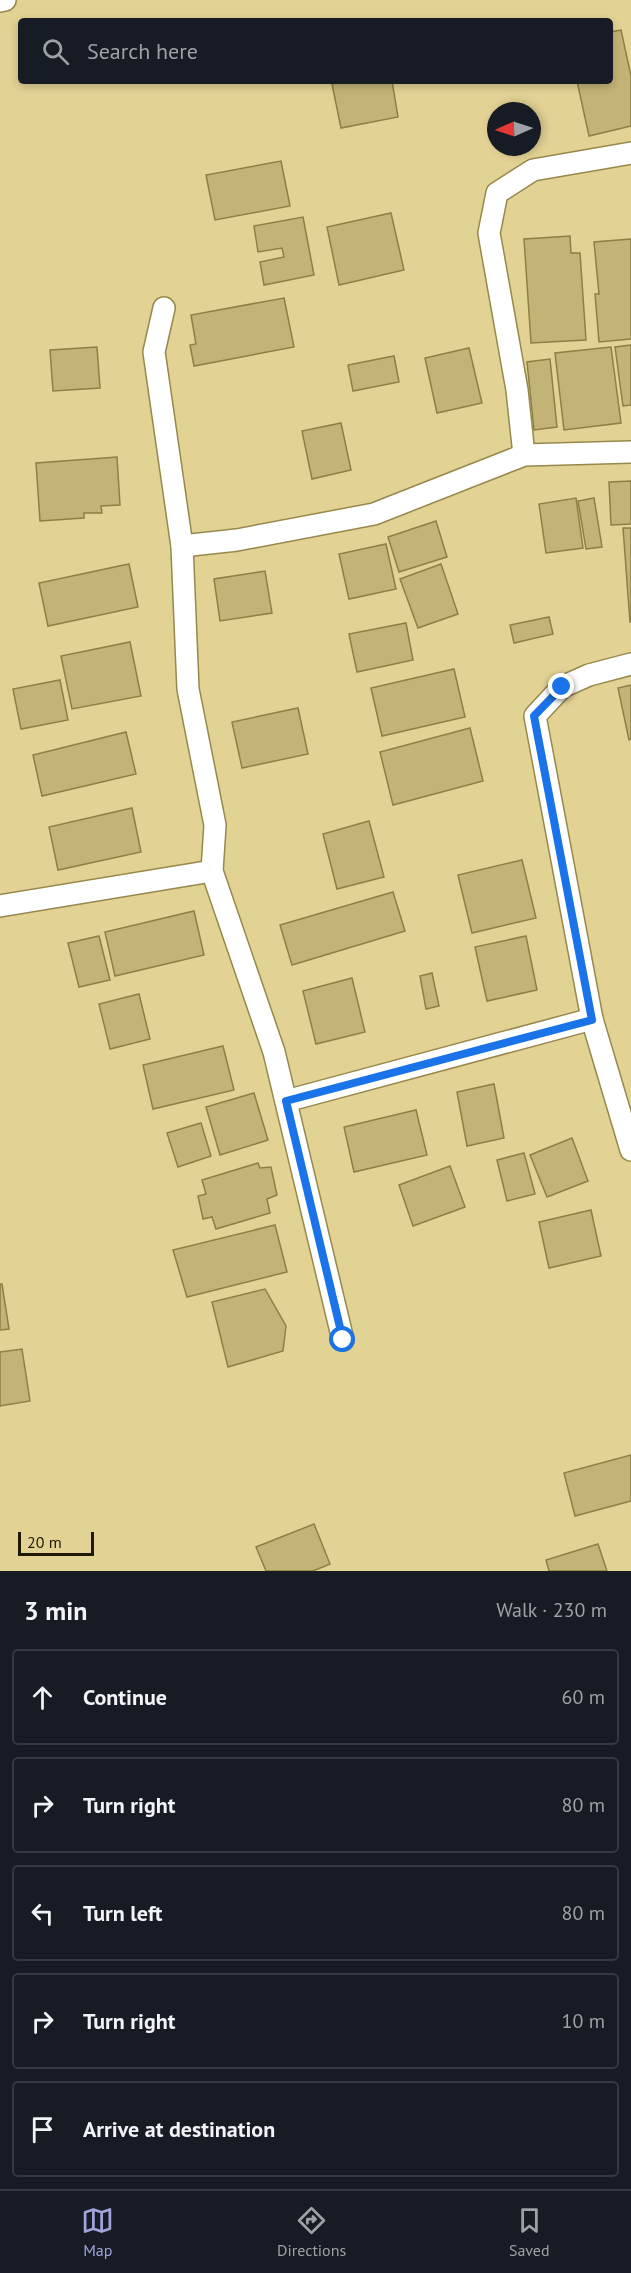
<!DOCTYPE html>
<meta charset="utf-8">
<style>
body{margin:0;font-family:"PT Sans",sans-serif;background:#242831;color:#f1f3f6}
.compass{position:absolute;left:487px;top:102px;width:54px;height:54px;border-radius:50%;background:#171b24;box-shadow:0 3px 9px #0003;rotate:267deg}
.scale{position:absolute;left:18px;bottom:15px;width:76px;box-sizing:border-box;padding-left:6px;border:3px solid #1e1801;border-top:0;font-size:16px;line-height:21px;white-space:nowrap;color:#1e1801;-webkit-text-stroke:4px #e2d294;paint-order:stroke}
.stop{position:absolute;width:18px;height:18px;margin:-14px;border:4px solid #1a73e8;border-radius:50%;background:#fff}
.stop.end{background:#1a73e8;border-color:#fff;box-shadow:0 2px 6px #0008}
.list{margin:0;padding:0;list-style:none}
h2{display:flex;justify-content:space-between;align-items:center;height:78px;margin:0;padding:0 24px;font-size:26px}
h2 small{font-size:20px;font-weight:400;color:#9ea1a6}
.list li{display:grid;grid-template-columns:39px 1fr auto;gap:18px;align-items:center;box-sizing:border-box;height:96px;margin:0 12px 12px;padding:0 12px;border:2px solid #363941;border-radius:6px}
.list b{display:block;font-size:22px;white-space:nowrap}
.list em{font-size:20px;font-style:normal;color:#9ea1a6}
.icon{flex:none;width:33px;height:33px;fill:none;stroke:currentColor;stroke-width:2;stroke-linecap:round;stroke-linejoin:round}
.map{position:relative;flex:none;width:631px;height:1571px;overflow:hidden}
.search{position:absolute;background:#171b24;box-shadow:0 3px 9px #0003;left:18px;right:18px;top:18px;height:66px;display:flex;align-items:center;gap:15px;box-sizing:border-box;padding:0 21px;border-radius:6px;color:#9ea1a6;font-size:22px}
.sheet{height:618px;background:#171b24}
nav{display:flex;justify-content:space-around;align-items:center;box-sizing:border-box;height:84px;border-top:2px solid #363941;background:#171b24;font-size:16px;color:#9ea1a6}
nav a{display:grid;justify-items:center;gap:3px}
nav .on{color:#a1a4db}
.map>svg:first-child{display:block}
.building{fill:#c3b376;stroke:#8f7f44;stroke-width:1.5}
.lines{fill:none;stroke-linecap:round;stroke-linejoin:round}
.minor-casing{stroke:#97884c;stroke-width:24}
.minor{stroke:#fff;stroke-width:21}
.route{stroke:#1a73e8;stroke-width:8}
</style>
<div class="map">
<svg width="631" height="1571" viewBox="0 0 631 1571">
<rect width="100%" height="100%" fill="#e2d294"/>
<!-- building -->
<g class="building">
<path d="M621 30 631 76V126L589 136 577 81H610V32Z"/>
<path d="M348 81H392L398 117 341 128 332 84Z"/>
<path d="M281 161 290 206 215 220 206 175Z"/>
<path d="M391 213 404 270 339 285 327 227Z"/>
<path d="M303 217 314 275 264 285 260 262 284 257 282 248 258 252 254 226Z"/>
<path d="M570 236 571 253H580L586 340 531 343 524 239Z"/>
<path d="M631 239V339L599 342 595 294H599L594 242Z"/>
<path d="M284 298 294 347 194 366 190 345 196 344 191 315Z"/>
<path d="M631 345V405L623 406 615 347Z"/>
<path d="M97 347 100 388 53 391 50 350Z"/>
<path d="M611 347 621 423 564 430 555 353Z"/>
<path d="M469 348 482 403 437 413 425 358Z"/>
<path d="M394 356 399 382 353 391 348 365Z"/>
<path d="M550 359 557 427 534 430 527 362Z"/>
<path d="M341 423 351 470 312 479 302 431Z"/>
<path d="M117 457 120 505 101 506 102 513H84V518L40 521 36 463Z"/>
<path d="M631 481V524L611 525 609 482Z"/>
<path d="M576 498 583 548 546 553 539 504Z"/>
<path d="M594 498 602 547 586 549 578 501Z"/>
<path d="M436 521 447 557 399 572 388 537Z"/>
<path d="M623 528H631V622H630Z"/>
<path d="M386 544 396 589 349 599 339 554Z"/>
<path d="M129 564 138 607 48 626 39 583Z"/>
<path d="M441 564 458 614 418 628 400 579Z"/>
<path d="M265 571 272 613 220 621 214 579Z"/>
<path d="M549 617 553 634 514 643 510 625Z"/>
<path d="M406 623 413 660 357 672 349 634Z"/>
<path d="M130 642 141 696 72 709 61 656Z"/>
<path d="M454 669 465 717 382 736 371 688Z"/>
<path d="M60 680 68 720 21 729 13 689Z"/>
<path d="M631 685V739L629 740 618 688Z"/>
<path d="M298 708 308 754 242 768 232 722Z"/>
<path d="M470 728 483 781 393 805 380 752Z"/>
<path d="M126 732 136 774 42 796 33 755Z"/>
<path d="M132 808 141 852 58 870 49 827Z"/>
<path d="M369 821 384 877 337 889 323 834Z"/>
<path d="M522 860 536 918 472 933 458 875Z"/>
<path d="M393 892 405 931 292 965 280 925Z"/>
<path d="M194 911 204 955 115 976 105 932Z"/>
<path d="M99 936 110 980 79 987 68 943Z"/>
<path d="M526 936 537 990 487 1001 475 947Z"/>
<path d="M432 973 439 1006 426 1009 420 976Z"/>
<path d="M352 978 365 1032 316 1044 303 991Z"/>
<path d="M139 994 150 1039 110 1049 99 1004Z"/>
<path d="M223 1046 234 1090 153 1109 143 1065Z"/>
<path d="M494 1084 504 1138 467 1146 457 1092Z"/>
<path d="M254 1093 268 1140 220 1155 206 1107Z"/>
<path d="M416 1110 427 1155 354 1172 344 1127Z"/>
<path d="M201 1123 211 1156 178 1167 167 1133Z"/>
<path d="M572 1138 588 1181 547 1197 530 1155Z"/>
<path d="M524 1153 535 1194 507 1201 497 1160Z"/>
<path d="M258 1163 260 1168 271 1167 277 1195 267 1199 270 1213 216 1229 212 1217 203 1219 198 1196 206 1194 202 1180Z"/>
<path d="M450 1166 465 1207 413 1226 399 1185Z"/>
<path d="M591 1210 601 1256 549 1268 539 1222Z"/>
<path d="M275 1225 287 1272 187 1297 173 1250Z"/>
<path d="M0 1284H2L9 1329 0 1330Z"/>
<path d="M265 1289 286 1326 283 1351 228 1367 212 1302Z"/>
<path d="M22 1349 30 1401 0 1406V1352Z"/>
<path d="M631 1455V1501L575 1516 564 1473Z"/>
<path d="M314 1524 330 1564 313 1571H266L256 1547Z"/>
<path d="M598 1544 607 1571H549L546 1560Z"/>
</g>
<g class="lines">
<!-- minor casing -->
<g class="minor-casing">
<g id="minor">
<path d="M0 1 5 0"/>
<path d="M164 308 154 352 182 546 188 689 215 825 212 871 274 1052 343 1340"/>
<path d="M524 455 517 390 489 233 497 193 533 170 631 153"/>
<path d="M182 546 237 540 374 514 524 455 631 452"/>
<path d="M631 664 589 675 562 687 535 716 592 1019 631 1150"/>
<path d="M0 906 212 871"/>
<path d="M286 1101 592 1019"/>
</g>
</g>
<!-- minor -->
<use href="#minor" class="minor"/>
</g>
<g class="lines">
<!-- route -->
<path class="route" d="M343 1340 286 1101 592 1020 534 716 562 687"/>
</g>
</svg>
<svg class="compass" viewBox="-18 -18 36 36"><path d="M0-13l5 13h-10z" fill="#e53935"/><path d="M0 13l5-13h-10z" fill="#9ea1a6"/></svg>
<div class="scale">20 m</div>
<div class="stop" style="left:343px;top:1340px"></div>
<div class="stop end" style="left:562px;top:687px"></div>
<div class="search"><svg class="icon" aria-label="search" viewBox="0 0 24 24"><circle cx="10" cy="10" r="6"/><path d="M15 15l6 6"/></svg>Search here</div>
</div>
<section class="sheet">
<h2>3 min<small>Walk · 230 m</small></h2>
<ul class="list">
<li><svg class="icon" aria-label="ahead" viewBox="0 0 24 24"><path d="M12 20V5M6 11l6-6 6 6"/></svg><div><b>Continue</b></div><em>60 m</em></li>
<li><svg class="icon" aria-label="right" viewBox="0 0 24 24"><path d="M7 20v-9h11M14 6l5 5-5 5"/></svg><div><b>Turn right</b></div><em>80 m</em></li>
<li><svg class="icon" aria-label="left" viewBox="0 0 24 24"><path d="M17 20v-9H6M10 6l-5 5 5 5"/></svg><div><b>Turn left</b></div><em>80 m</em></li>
<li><svg class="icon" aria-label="right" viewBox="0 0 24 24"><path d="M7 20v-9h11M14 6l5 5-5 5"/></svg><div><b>Turn right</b></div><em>10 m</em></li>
<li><svg class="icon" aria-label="arrive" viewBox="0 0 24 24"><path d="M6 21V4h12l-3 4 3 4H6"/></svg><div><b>Arrive at destination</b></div></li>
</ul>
</section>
<nav>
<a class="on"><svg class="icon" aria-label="map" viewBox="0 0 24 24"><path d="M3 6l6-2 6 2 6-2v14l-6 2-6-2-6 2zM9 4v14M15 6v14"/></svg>Map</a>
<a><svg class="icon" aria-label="directions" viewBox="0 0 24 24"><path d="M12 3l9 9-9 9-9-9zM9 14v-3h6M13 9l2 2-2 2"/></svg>Directions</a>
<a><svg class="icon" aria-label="saved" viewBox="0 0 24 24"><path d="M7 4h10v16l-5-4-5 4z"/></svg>Saved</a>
</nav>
